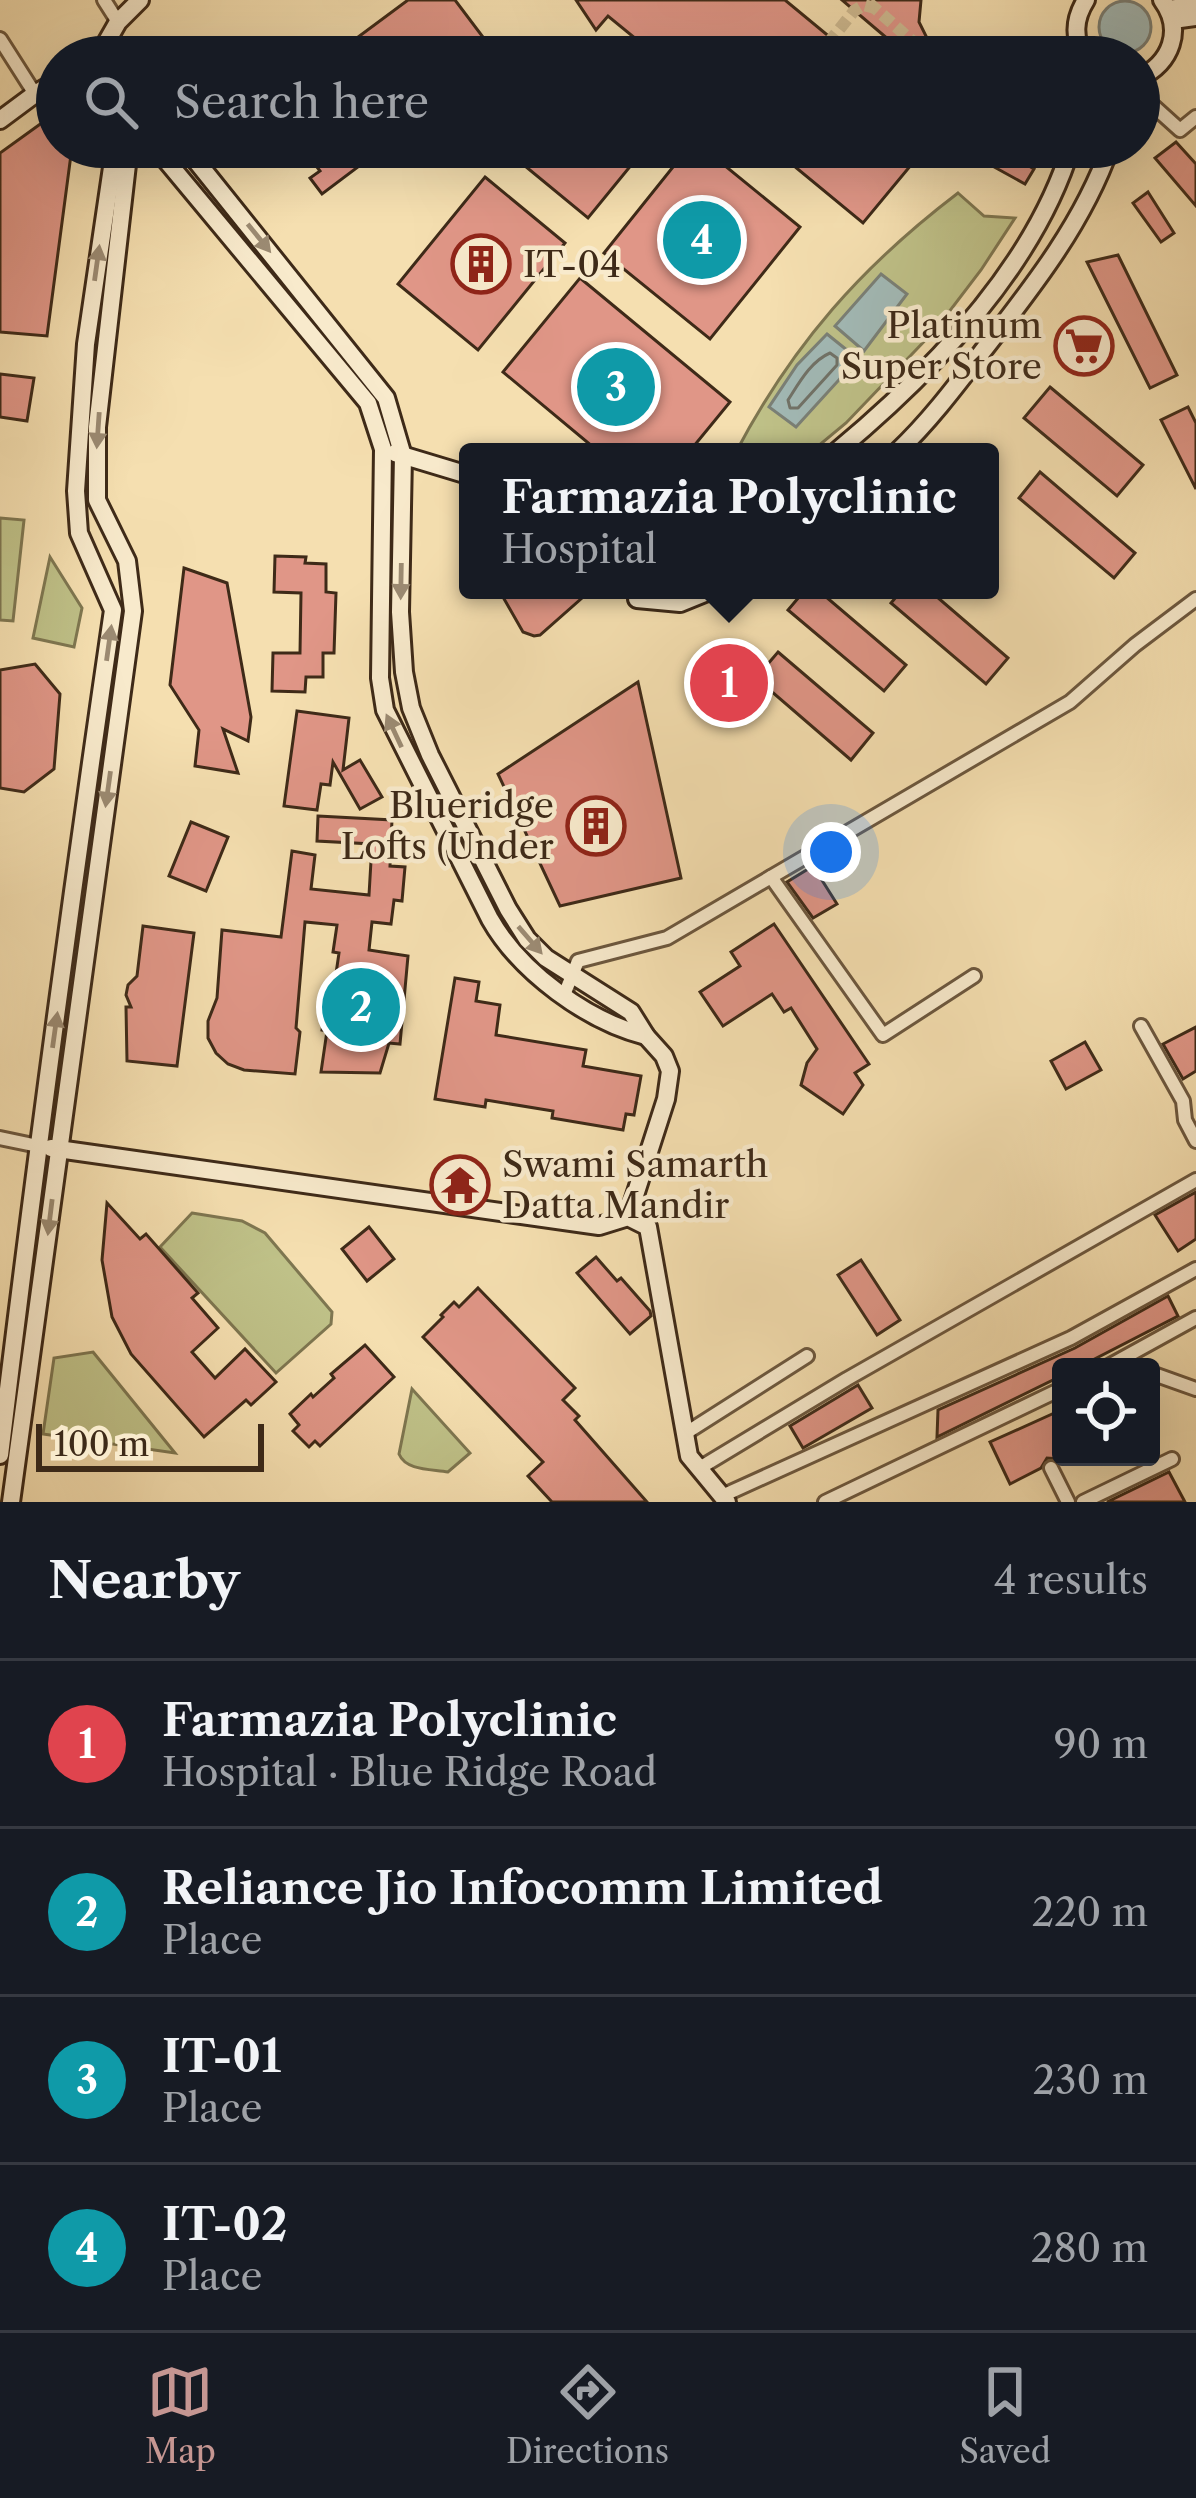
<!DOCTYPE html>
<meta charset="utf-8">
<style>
body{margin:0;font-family:"Libre Caslon Text",serif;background:#20242c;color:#f1f3f6}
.controls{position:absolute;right:36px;bottom:36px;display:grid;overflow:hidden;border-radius:12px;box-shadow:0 12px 48px #0002}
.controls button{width:108px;height:108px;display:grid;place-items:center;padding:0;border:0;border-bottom:3px solid #363941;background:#171b24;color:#f1f3f6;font:60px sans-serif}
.scale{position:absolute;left:36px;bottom:30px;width:228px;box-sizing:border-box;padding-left:12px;border:6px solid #3e2a18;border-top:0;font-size:33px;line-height:42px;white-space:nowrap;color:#3e2a18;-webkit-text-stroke:9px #f8eacc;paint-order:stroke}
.you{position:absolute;left:831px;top:852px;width:42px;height:42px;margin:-30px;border:9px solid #fff;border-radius:50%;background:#1a73e8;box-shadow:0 0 0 18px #1a73e833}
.badge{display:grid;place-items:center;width:78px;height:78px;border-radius:50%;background:#c59692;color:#fff;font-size:39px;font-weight:700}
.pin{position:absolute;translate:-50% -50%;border:6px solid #fff;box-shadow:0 3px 12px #0006}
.popup{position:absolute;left:459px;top:443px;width:540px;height:156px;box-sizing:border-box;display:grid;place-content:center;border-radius:12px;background:#171b24;filter:drop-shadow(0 3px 9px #0005);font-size:39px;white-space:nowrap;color:#9ea1a6}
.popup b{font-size:45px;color:#f1f3f6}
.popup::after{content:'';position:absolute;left:50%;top:100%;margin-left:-24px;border:24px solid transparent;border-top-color:#171b24}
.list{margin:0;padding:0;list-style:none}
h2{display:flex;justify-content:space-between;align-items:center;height:156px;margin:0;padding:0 48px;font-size:51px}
h2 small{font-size:39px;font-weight:400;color:#9ea1a6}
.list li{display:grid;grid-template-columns:78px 1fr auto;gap:36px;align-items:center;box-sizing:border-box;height:168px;padding:0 48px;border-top:3px solid #363941}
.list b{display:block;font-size:45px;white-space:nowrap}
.list p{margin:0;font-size:39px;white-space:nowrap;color:#9ea1a6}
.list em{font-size:39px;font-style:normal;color:#9ea1a6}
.icon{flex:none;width:66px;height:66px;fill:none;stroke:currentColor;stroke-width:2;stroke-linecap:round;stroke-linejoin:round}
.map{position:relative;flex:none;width:1196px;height:1502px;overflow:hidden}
.search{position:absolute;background:#171b24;box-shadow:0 12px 48px #0002;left:36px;right:36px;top:36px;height:132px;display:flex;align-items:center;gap:30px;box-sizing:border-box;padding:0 42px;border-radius:66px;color:#9ea1a6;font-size:45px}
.sheet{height:828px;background:#171b24}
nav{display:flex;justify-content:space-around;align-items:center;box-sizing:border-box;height:168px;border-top:3px solid #363941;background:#171b24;font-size:33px;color:#9ea1a6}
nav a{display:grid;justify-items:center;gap:6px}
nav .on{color:#c59692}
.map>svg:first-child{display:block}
.green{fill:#bfc188;stroke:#7e7650;stroke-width:3}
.water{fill:#a2bab7;stroke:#7a8077;stroke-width:3}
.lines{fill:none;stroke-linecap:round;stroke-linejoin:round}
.shore{stroke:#707268;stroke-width:3}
.building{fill:#e09687;stroke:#3e2a18;stroke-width:3}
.street-tunnel{stroke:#d0bb92;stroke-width:12;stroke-dasharray:12 6;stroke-linecap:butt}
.street-casing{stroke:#6c573e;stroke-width:18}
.secondary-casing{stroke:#3e2a18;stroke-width:22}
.street{stroke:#f8eacc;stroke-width:12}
.secondary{stroke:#f8eacc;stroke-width:16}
.oneway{fill:#9b8a72}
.labels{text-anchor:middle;stroke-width:9;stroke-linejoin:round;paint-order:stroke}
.poi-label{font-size:36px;fill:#3e2a18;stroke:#f8eacc;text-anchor:start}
</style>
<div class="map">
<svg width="1196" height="1502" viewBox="0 0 1196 1502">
<rect width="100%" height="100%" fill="#f5dfb0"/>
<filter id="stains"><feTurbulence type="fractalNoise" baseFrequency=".00167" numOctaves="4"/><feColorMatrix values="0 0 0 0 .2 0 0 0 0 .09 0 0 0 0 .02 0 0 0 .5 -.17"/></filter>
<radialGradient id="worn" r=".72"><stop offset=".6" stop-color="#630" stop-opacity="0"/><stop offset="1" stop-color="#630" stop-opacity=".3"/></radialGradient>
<!-- green -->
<g class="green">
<path d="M958 193 984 216 1015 218 981 270 936 329 846 423 811 452H736C793 344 861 267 958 193Z"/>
<path d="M0 518 24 520 13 621 0 620Z"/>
<path d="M50 557 82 608 74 647 33 638Z"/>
<path d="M192 1213 242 1221 265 1233 332 1312 331 1324 276 1373 160 1247Z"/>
<path d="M93 1352 175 1453 43 1434 54 1358Z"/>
<path d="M412 1389 470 1453 448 1472C432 1469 406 1471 399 1454Z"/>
</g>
<!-- water -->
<g class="water">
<circle cx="1125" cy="27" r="26"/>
<path d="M881 274 907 294 864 351 835 326Z"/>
<path d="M827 334 858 359 796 427 769 407 797 365Z"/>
</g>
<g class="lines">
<!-- shore -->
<path class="shore" d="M830 353 837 358V365L798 408H790L788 400C799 383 811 361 830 353Z"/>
</g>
<!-- building -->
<g class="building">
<path d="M408 0H455L498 57H361L350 43Z"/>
<path d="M576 0H785L854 57H658L608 16 596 30Z"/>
<path d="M842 0H921L919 22 926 36 918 46 908 52 902 51Z"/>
<path d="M57 112V147H72L47 336 0 332V153Z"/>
<path d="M1176 142 1196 164V206L1155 158Z"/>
<path d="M302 147H408L384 165 375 154 322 194 310 178 320 171Z"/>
<path d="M502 147H646L588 218Z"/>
<path d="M689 147H702L800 227 710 339 604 253Z"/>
<path d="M771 147H926L863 223Z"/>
<path d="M997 147 1034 169 1025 184 987 163Z"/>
<path d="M485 177 565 243 478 350 398 284Z"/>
<path d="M1148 192 1174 233 1161 242 1133 203Z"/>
<path d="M1118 255 1177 375 1150 388 1087 262Z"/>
<path d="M580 278 730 402 689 452H599L503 372Z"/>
<path d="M0 374 34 378 27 421 0 417Z"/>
<path d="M1050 387 1143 465 1117 496 1024 418Z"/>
<path d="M1188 407 1196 423V489L1161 420Z"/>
<path d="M1040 472 1135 553 1114 578 1019 498Z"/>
<path d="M275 556 306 557 305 563 326 564V592L336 593 334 653H323V677H306L305 692 272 691 273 653H300L301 593 274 592Z"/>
<path d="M184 568 227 583 251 717 248 741 223 729 238 773 195 766 199 730 170 685Z"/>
<path d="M499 590H591L540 635 534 636 523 632Z"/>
<path d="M805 590H818L906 665 884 691 788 610Z"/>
<path d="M902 590H929L1008 658 986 684 891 603Z"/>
<path d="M778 652 873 733 851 760 756 678Z"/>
<path d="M35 664 60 694 54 769 24 792 0 788V670Z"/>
<path d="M638 682 681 878 560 906 498 774Z"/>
<path d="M297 711 349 718 343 770 360 760 382 797 360 809 333 762 330 785 321 784 317 810 284 806Z"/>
<path d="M318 816 392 820 390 866 405 867 402 901 394 900 391 924 372 922 369 950 408 956 400 1044 389 1043 380 1073 321 1072 327 1031 322 1030 326 1001H332L339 953 333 952 337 925 305 922 296 1028 300 1032 295 1074 244 1070 228 1064 216 1053 208 1038V1021L217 998 222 930 281 937 292 851 315 855 311 889 369 895 372 844 317 841Z"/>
<path d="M191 822 228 837 206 891 169 876Z"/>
<path d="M813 866 837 904 813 918 787 882Z"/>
<path d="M774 924 869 1064 855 1073 863 1085 843 1114 801 1085 807 1063 817 1049 791 1008 784 1012 772 994 723 1026 700 992 740 966 731 952Z"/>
<path d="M143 926 194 933 177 1066 127 1061 126 1007H131L126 995 128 985 137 976Z"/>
<path d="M455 978 479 982 476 1001 500 1005 496 1035 586 1050 583 1066 641 1076 634 1115 626 1114 623 1130 552 1118 553 1111 486 1100 485 1107 435 1099Z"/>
<path d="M1196 1027V1071L1183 1079 1163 1044Z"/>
<path d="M1085 1042 1101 1070 1066 1089 1051 1061Z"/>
<path d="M1196 1192V1239L1178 1251 1155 1215Z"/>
<path d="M107 1203 140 1239 146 1234 198 1293 192 1298 218 1328 192 1352 215 1378 245 1349 276 1382 251 1405 246 1400 204 1437 131 1354 112 1317 102 1260Z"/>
<path d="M369 1227 394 1259 367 1281 342 1249Z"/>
<path d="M596 1257 617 1281 621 1278 650 1311 651 1316 630 1334 577 1273Z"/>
<path d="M861 1260 900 1320 877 1335 838 1275Z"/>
<path d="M478 1288 575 1388 563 1400 579 1416 575 1420 647 1502H552L528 1476 543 1462 423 1337 443 1317 441 1315 454 1302 459 1307Z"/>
<path d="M1168 1296 1178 1316 1079 1367H1061V1376L937 1437 938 1410 1075 1348Z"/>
<path d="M365 1345 394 1377 320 1446 315 1441 309 1447 293 1431 299 1425 290 1414 311 1394 313 1397 334 1378 331 1374Z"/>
<path d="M858 1385 872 1408 803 1448 790 1426Z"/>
<path d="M1061 1410V1459L1047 1458 1041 1468 1010 1484 990 1442Z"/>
<path d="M1169 1472 1185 1502H1107Z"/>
</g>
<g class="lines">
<!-- street-tunnel -->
<g class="street-tunnel">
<path d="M869 3 918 46"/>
<path d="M817 57 854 11 864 5 875 8"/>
</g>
<!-- street casing -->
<g class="street-casing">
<g id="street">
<path d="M104 0 118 22"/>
<path d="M0 39 35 94"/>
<path d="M1139 93 1180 130 1196 117"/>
<path d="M771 877 883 1035 974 976"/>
<path d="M564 995 578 961 667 938 771 877 1070 702 1135 645 1196 599"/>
<path d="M1141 1026 1183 1101 1185 1120 1196 1141"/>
<path d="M0 1138 38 1146"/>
<path d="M1107 1367 1196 1318"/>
<path d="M1151 1373 1196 1389"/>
<path d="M686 1433 807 1356"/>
<path d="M1051 1468 1068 1502"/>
<path d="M698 1469 847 1379 1196 1180"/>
<path d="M722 1496 1071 1338 1196 1269"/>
<path d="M825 1502 1061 1389"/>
<path d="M1083 1502 1172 1459"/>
</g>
</g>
<!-- secondary casing -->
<g class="secondary-casing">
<g id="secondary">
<path d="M1169 9 1196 5"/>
<path d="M1173 20 1196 17"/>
<path d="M98 57 118 22 140 0"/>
<path d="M1084 57C1073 37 1074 19 1086 0"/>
<path d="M1139 78C1171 63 1184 30 1162 0"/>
<path d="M0 120 35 94 57 81"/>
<path d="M155 147 368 403 383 449 380 678 385 710 490 919C520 972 587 1021 646 1036"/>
<path d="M185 147 386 398 403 456 400 612 404 672 411 708 430 755 508 909 527 939 546 958 631 1012 646 1036 664 1056 670 1071 666 1099 628 1217"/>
<path d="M836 452C931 373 1034 268 1071 147"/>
<path d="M897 452C928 423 956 386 982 352 1031 289 1083 224 1110 147"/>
<path d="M395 453 468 475"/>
<path d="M637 599 680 603 712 590"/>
<path d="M51 1148 599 1226 628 1217 648 1227 689 1456 727 1502"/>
<path d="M0 1455C34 1173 72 891 113 610L79 533 76 491 86 344 115 147"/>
<path d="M11 1502 133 611 127 561 97 500V427L129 147"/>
</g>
</g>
<!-- street -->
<use href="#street" class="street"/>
<!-- secondary -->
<use href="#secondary" class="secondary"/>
</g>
<!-- one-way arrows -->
<defs><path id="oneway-solid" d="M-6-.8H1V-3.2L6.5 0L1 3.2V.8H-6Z" transform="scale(3)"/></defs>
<g class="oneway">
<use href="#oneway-solid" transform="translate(259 238) rotate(51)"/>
<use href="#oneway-solid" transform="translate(97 263) rotate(-82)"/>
<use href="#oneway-solid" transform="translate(98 430) rotate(94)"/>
<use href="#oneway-solid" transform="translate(401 581) rotate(91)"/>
<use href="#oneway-solid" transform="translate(109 643) rotate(-82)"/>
<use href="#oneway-solid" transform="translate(394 731) rotate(-115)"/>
<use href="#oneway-solid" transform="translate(108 789) rotate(98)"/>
<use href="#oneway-solid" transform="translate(530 940) rotate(49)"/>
<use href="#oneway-solid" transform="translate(55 1030) rotate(-82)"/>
<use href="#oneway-solid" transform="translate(50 1217) rotate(97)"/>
</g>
<!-- icons -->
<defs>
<g id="building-ring" transform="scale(3)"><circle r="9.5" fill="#f8eacc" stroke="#8f2418" stroke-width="1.5"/><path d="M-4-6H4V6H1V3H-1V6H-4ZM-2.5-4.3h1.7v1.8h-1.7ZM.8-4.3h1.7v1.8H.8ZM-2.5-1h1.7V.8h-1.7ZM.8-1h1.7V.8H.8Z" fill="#8f2418"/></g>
<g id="supermarket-ring" transform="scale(3)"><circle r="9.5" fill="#f8eacc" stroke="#8f2418" stroke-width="1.5"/><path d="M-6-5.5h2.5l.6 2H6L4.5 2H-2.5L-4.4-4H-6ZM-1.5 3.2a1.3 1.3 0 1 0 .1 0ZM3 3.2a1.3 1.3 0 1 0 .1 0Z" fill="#8f2418"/></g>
<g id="temple-ring" transform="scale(3)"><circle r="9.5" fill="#f8eacc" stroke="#8f2418" stroke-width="1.5"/><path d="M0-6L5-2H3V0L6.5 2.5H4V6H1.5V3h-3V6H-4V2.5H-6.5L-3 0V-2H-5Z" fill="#8f2418"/></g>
</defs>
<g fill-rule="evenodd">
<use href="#building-ring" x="481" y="264"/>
<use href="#supermarket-ring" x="1084" y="346"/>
<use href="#building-ring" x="596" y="826"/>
<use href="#temple-ring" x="460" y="1185"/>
</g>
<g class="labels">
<!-- poi labels -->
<g class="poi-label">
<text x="523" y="277">IT-04</text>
<text x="1042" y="338" text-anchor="end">Platinum<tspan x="1042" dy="41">Super Store</tspan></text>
<text x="554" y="818" text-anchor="end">Blueridge<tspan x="554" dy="41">Lofts (Under</tspan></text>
<text x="502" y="1177">Swami Samarth<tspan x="502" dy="41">Datta Mandir</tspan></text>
</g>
</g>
<rect width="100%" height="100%" filter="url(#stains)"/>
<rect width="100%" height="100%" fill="url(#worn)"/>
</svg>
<div class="controls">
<button><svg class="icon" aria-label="locate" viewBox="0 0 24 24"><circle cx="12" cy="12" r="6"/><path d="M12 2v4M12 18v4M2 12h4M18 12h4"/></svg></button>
</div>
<div class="scale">100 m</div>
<div class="you"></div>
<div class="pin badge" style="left:729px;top:683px;background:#e0444e">1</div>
<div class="popup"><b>Farmazia Polyclinic</b>Hospital</div>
<div class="pin badge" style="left:361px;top:1007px;background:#0f9aa8">2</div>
<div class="pin badge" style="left:616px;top:387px;background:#0f9aa8">3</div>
<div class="pin badge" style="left:702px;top:240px;background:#0f9aa8">4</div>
<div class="search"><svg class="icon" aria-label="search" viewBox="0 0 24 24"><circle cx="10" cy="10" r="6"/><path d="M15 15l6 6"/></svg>Search here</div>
</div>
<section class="sheet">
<h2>Nearby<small>4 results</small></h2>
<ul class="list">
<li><span class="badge" style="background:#e0444e">1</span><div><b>Farmazia Polyclinic</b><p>Hospital · Blue Ridge Road</p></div><em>90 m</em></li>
<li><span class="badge" style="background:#0f9aa8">2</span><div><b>Reliance Jio Infocomm Limited</b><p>Place</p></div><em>220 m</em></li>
<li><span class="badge" style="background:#0f9aa8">3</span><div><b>IT-01</b><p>Place</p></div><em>230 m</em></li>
<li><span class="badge" style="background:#0f9aa8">4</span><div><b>IT-02</b><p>Place</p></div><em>280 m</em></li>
</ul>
</section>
<nav>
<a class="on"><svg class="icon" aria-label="map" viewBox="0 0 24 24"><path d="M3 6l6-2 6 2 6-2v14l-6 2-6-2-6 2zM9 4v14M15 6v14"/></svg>Map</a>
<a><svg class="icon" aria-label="directions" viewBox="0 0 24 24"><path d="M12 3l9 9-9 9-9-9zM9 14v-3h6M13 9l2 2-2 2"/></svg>Directions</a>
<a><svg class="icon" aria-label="saved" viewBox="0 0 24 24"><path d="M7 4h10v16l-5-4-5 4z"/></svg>Saved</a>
</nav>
